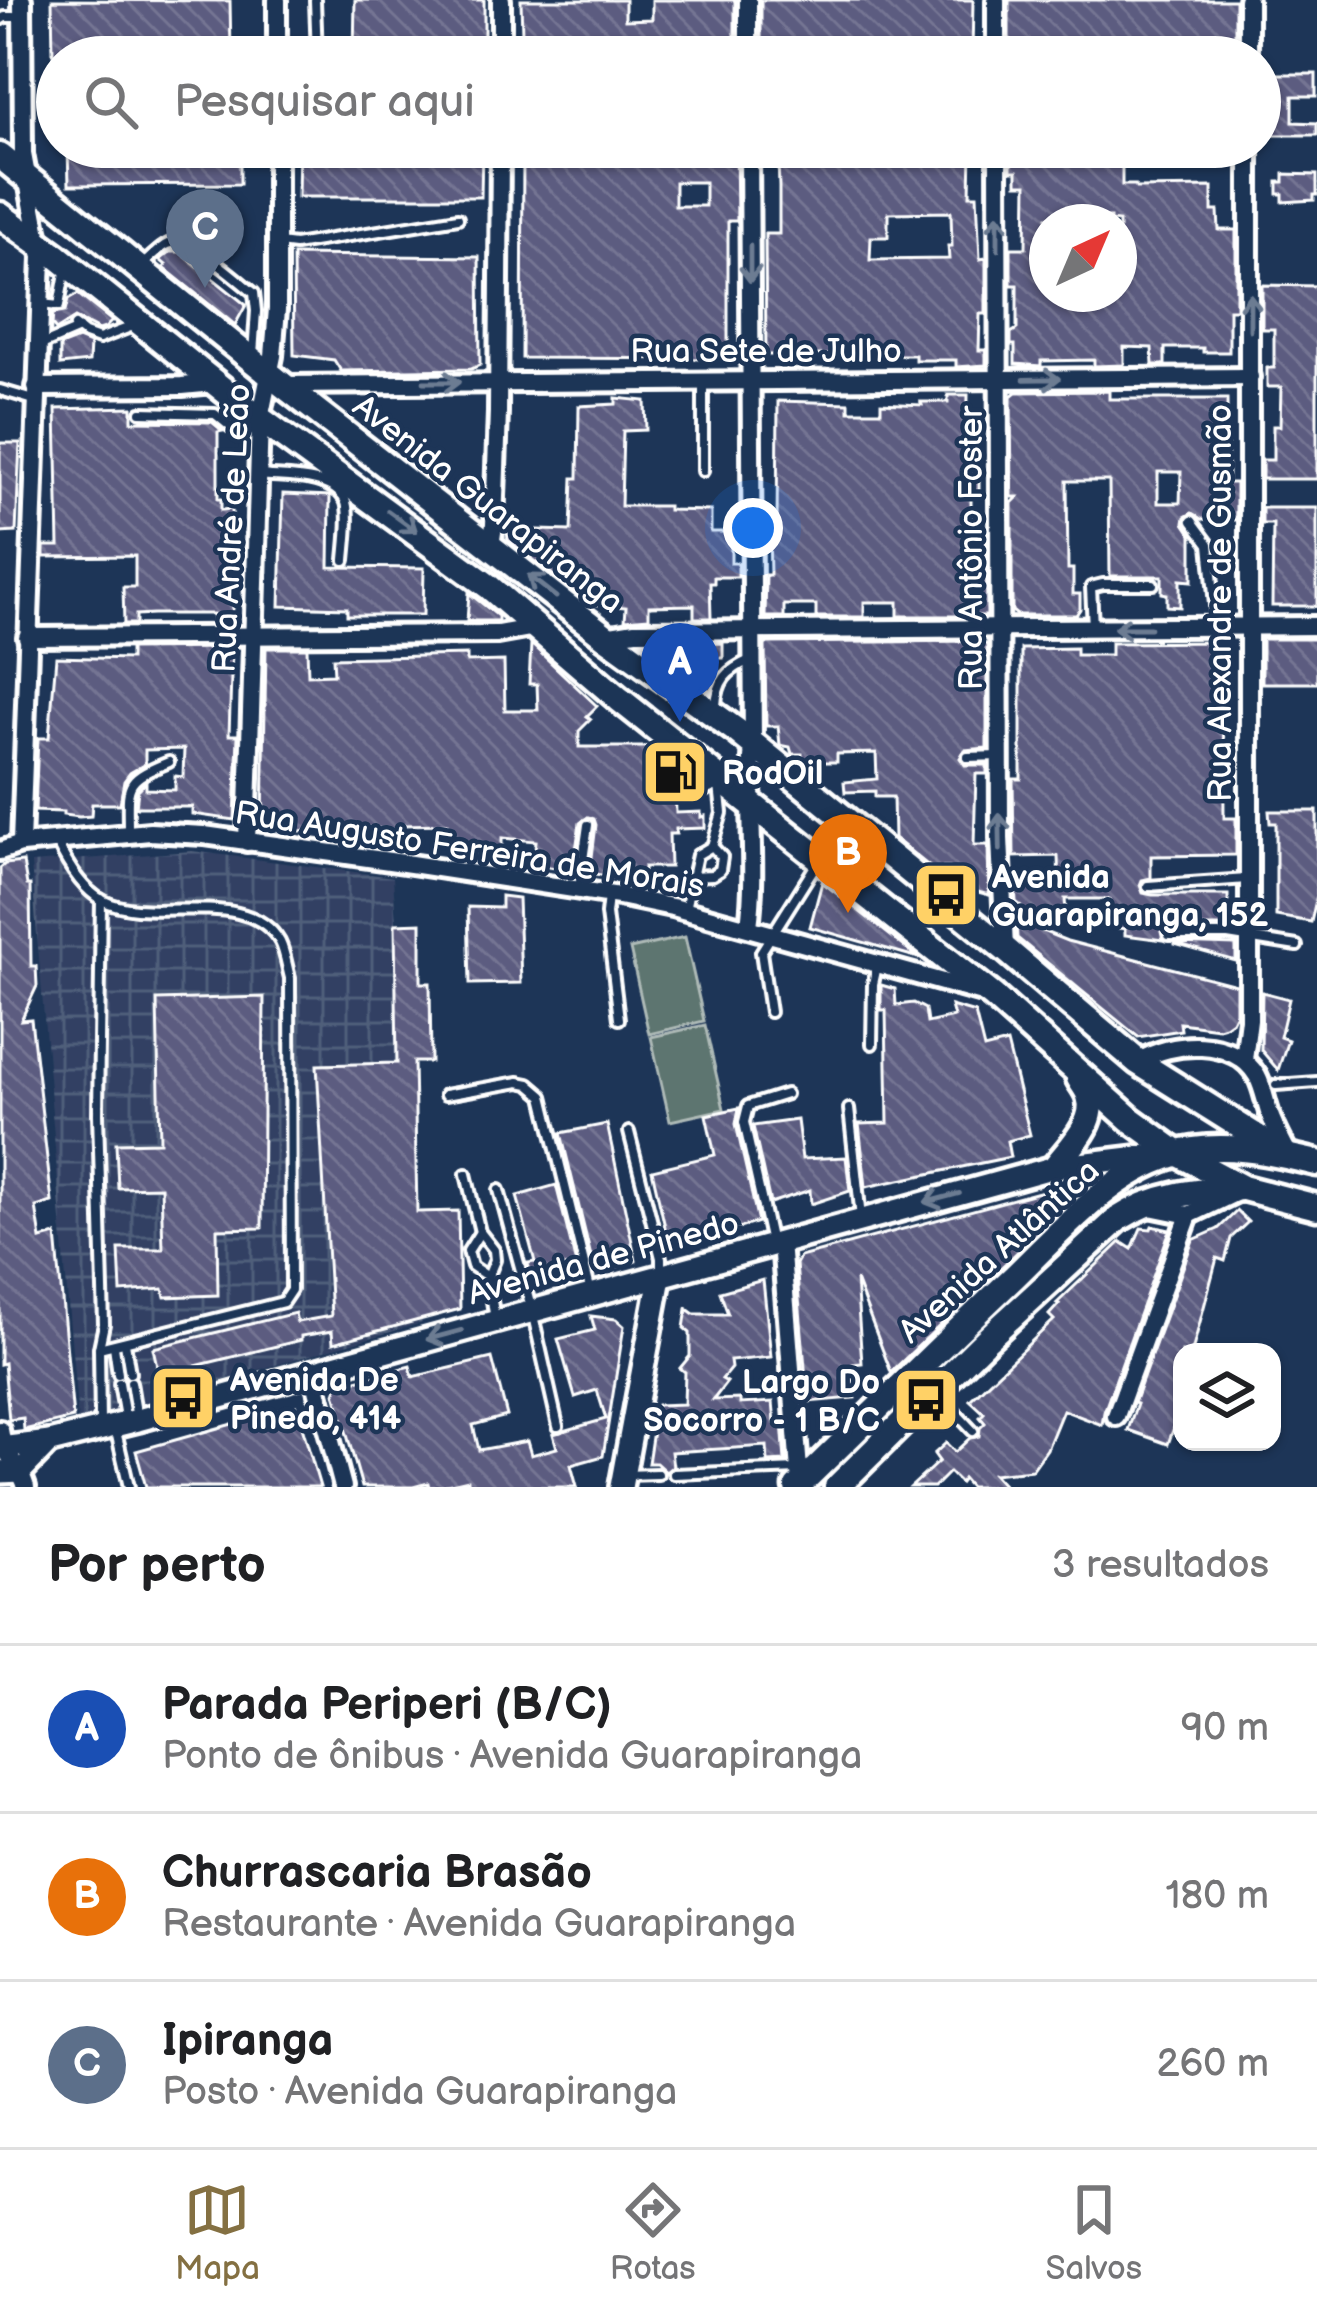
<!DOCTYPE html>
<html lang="pt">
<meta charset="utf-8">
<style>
body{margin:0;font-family:"Balsamiq Sans",sans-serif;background:#f6f6f6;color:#202124}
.controls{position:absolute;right:36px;bottom:36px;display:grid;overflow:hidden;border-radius:24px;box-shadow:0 3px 9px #0004}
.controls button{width:108px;height:108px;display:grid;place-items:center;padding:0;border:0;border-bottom:3px solid #e0e0e0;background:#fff;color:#202124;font:60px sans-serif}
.compass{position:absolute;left:1029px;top:204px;width:108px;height:108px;border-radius:50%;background:#fff;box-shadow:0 3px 9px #0004;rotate:44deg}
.you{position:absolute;left:753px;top:528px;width:42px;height:42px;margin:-30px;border:9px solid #fff;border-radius:50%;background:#1a73e8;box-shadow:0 0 0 18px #1a73e833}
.badge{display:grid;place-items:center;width:78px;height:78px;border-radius:50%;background:#847042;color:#fff;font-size:39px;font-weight:700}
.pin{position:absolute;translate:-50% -99px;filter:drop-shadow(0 3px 6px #0008)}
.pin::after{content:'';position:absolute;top:63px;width:42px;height:36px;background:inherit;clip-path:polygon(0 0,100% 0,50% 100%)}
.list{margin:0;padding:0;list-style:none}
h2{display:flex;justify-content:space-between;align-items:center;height:156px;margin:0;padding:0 48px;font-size:51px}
h2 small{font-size:39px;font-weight:400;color:#757577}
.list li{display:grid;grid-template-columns:78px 1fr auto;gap:36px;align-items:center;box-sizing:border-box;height:168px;padding:0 48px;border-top:3px solid #e0e0e0}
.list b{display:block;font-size:45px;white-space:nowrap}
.list p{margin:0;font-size:39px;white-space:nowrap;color:#757577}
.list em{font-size:39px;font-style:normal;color:#757577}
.icon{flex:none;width:66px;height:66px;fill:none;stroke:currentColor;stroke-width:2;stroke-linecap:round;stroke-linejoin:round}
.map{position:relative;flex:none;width:1317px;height:1487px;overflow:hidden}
.search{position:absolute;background:#fff;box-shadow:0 3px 9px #0004;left:36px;right:36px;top:36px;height:132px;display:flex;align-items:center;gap:30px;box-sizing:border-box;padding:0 42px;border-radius:66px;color:#757577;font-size:45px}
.sheet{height:660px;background:#fff}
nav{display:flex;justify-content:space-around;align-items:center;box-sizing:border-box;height:168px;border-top:3px solid #e0e0e0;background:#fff;font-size:33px;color:#757577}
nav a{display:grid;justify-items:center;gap:6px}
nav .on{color:#847042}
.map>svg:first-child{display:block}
.industrial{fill:url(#industrial-grid)}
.pitch{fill:#5d746f;stroke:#aebab7;stroke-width:3}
.building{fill:url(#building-back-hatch);stroke:#fff;stroke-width:3;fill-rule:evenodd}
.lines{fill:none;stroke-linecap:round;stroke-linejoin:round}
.lane-casing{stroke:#fff;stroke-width:16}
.street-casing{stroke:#fff;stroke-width:26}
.secondary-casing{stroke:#fff;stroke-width:30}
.primary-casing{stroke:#fff;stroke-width:33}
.lane{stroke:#1d3557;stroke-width:8}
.street{stroke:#1d3557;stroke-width:16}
.secondary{stroke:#1d3557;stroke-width:21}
.primary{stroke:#1d3557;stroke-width:24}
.oneway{stroke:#6c7c92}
.labels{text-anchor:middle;stroke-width:9;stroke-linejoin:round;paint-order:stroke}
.street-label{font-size:33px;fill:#fff;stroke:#1d3557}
.poi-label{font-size:33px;font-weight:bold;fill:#fff;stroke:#1d3557;text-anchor:start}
</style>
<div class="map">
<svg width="1317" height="1487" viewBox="0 0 1317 1487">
<defs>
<pattern id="industrial-grid" width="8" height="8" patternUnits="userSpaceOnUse" patternTransform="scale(3)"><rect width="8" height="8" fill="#304163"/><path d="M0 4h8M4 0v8" fill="none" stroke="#4f5e7a"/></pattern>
<pattern id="building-back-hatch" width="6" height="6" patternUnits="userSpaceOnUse" patternTransform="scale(3)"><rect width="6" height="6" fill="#5b5c80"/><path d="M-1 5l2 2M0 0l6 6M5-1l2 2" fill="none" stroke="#747493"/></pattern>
</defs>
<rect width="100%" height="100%" fill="#1d3557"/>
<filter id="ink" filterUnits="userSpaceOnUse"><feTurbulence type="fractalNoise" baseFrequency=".00833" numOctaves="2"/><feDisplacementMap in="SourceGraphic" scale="24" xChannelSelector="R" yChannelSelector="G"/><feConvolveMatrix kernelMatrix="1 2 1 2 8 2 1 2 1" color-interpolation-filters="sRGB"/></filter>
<g filter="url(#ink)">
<!-- industrial -->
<path class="industrial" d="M192 851 393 877 422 1323 78 1422 31 863Z"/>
<!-- pitch -->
<g class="pitch">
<path d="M685 937 704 1021 649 1034 630 949Z"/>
<path d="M705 1025 724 1109 670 1121 651 1037Z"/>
</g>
<!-- building -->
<g class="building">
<path d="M52 0 230 1 231 52 53 54Z"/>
<path d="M355 0H484V57H354Z"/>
<path d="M521 0H625V20L652 19V0H735V57L591 56 590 51 578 48 514 45V38L522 35Z"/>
<path d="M761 0H973L972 57H761Z"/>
<path d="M1009 0H1235V38H1228V46H1215L1216 57H1009Z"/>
<path d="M1260 74H1316V96H1293V122L1317 123V135H1274V109L1272 106H1260Z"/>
<path d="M68 147H240V184L69 185Z"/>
<path d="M299 147H482L481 197H298Z"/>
<path d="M562 147H736L737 221H728V359L522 358 523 151H562ZM675 182H705V206H675Z"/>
<path d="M763 147 971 149 970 195H977L980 259 986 258V314H980L979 350H986V365L956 367V360H915V355H884V352H854V355H766L765 234H779V187L778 160H763ZM951 212 952 246H948L949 259 870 260 871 237H888V213Z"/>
<path d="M1066 147V153H1122V185H1135L1136 188 1212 187V211H1218L1219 230H1236V309H1229V352H1203V348H1165V365H1153L1152 348 1124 347V365L1094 366V360L1041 361V366L1015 364V345H1011V333L1017 329V285H1011V248H1026L1027 184H1017V171H1011V158H1017L1016 148ZM1047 217 1110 218V221L1119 222V294H1047Z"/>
<path d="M1284 174 1317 175V195H1314V200L1283 202V194H1278V182H1284Z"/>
<path d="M170 252H180L246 305 235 325 164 268 166 265 160 260Z"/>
<path d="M293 255 479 257 480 365 471 369 341 371 334 360 294 355Z"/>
<path d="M1262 285 1317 286V479H1262V460H1273V426H1280L1281 387H1267V368H1274V329H1262Z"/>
<path d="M78 294 112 321 105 328 99 330 75 318 56 330 52 325 53 314 65 312 68 300Z"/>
<path d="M78 339 90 344 89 362 60 365V346Z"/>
<path d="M1109 391V399H1227L1228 483H1236V520L1201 519 1192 513 1185 517 1184 523 1192 535V581L1180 580V607L1167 606V594L1162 593V576H1110L1109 481H1067L1068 569H1073V594H1080V609L1076 615H1017L1012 611V503L1018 497H1012L1011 396 1016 392ZM1158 472H1181L1180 503H1158Z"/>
<path d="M948 395H968L967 444H979V497H971V528L986 530 987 616H898V602H864V617H816V605H784V617H765L766 575H770L769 530H777L778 401 849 403V411H881V403L922 405 921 402H948Z"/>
<path d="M616 398 645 401 646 430 623 431 621 506H668V510L711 511V532H731V563H738V577H714V583H710L711 618H694V605L649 606V618L625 620 626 607 590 604 508 540 507 529 571 531 573 478H578L579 406 616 404Z"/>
<path d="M132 407V421L212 422 223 431 218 432V499H221V510L232 509 233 623H213V614H153L136 615V624H124L123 587H135V556L44 557V546H59L56 409Z"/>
<path d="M0 443H20L16 532 0 533Z"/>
<path d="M283 494 330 496 329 567 424 568 423 615H347V608L280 606Z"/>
<path d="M1262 508H1317V606H1272L1273 524H1262Z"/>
<path d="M469 593 498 616V621H467Z"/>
<rect x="1262" y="639" width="55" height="44"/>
<path d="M982 641 987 645V748L965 750 960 758 965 765H987V774H976L974 845H988L989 895 952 885 950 883 949 868H931L894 838 893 797H875V791L845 792 844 782 877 779 876 753 837 754V762H802V754H792L790 747 780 745 778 726H766L765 645 768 643Z"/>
<path d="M1223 642 1224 818H1236V855L1151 856V878L1142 880 1140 885 1143 893 1152 895H1228V927H1168L1161 932 1163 940 1125 935V929L1113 927 1119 910 1109 909V899H1065L1066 911 1042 912V931L1067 941 1236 985V1013L1232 1021 1225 1026 1218 1028 1180 1023 1181 1030 1138 1037 1017 938 1016 920 1021 906 1016 902 1015 885 1059 886 1058 856 1014 857 1013 779H1021V649L1076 648V655H1111V643Z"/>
<path d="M723 643V658H702L719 672 710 691 686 672 694 662 667 661V644Z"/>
<path d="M531 644 597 706 587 716 591 719 579 731V747H653L696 781 692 790 675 787 676 813 701 812V817L705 816V828L676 829V834H669L670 867H644V883L590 873 596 825 594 819 588 817 580 823 573 870 533 865 536 841 502 838V861L448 853 447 824 400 825V830L333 825V832L278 830V827L263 825 266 648H307L308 675 334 674 333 658 467 655V662L504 661 505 710H538L537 684H529Z"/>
<path d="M232 648 229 735H238L235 820 192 814V807H136L138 790 146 782V789L175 790V776L183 777 184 749 145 750V764L130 773 124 781 120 804H92L91 816 79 817 63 815V812L35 811 38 738H49L56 657 130 659V649Z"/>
<path d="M1269 811H1317V895L1311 922 1276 916V823H1270Z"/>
<path d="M23 862 27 885H30L31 966H36L37 986 21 1020 31 1019 52 1202 36 1207 41 1239 56 1235 73 1418 24 1430 23 1418 9 1420 4 1363 0 1364V868L5 864Z"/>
<path d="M822 882 919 958 810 927Z"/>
<path d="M501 896 518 898 521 983 470 984 468 907 501 908Z"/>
<path d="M421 923V983H430L431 1062H414L417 1212 458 1211 460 1309 333 1343 332 1331 301 1336V1340L159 1375 153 1348 295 1313 297 1322 331 1316 317 1065 397 1063 395 924Z"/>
<path d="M1175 943 1236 945V961L1175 944Z"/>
<path d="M881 985 895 989 896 1005 914 1003 925 1009 927 1023 954 1017 951 1006 975 1013 984 1049 1007 1043 1030 1135 1007 1141 1010 1157 866 1187 859 1124 888 1123 886 1010H881Z"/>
<path d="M1262 992 1289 999 1280 1037 1288 1040 1278 1070 1261 1050Z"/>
<path d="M264 997 262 1228 217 1229 218 1295 165 1297 163 1289 121 1292 119 1249H163L161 1187 118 1188 116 1143 160 1142 157 1000Z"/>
<path d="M739 1108 736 1124 758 1222 727 1232 724 1222 668 1240 652 1170 715 1155 706 1115Z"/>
<path d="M797 1120 802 1159 846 1157 850 1191 811 1204 810 1190 770 1203 753 1126Z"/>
<path d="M607 1124 636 1261 595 1273 561 1133Z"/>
<path d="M1091 1178 1092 1181 891 1372 856 1280 862 1363 853 1364 855 1398 808 1402 796 1264 800 1257Z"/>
<path d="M556 1185 576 1264 531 1276 528 1263 535 1262 517 1196Z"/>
<path d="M1237 1211 1248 1222 1231 1238 1225 1261 1217 1258 1192 1352H1182V1393L1175 1416H1178L1168 1444 1128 1430 1137 1404 1134 1403 1193 1240 1218 1229Z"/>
<path d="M1152 1226 1170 1230 1104 1412 1102 1425 1063 1410 1047 1449 1032 1470 993 1474 1005 1487H970L963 1479 960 1483 949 1472 934 1487H911L939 1461 934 1454 946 1443 955 1452 970 1438 979 1436 980 1428 985 1423 980 1417 984 1413 970 1400 1054 1320 1049 1315 1059 1304 1057 1303 1121 1242 1132 1249 1141 1228 1151 1229Z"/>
<path d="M763 1280 771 1357 730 1361 731 1368 722 1379 727 1382 713 1400 740 1399V1404L773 1402 775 1423 782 1422 785 1461 768 1462 767 1446 671 1452 673 1466 666 1472 656 1463H648L657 1405 684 1404 685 1372 680 1368 690 1356V1333L684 1328 687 1309 694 1314H728L720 1292Z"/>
<path d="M591 1316 616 1319 624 1326 603 1456 571 1465 577 1487H469L468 1480 438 1487H429L428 1483 413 1487H362L335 1393 338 1385 410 1366 413 1377 492 1358 507 1416 473 1425 479 1450 527 1441 531 1455 557 1448 553 1434 606 1419 597 1390 575 1397 558 1339 595 1330Z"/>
<path d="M296 1406 320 1487H146L136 1451Z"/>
</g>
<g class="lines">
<!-- lane casing -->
<g class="lane-casing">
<g id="lane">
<path d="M315 0 317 57"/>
<path d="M0 20 5 17H22"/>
<path d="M502 53 583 57"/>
<path d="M279 243 295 245 458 218"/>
<path d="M144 263C151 258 159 248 168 244 190 235 236 279 254 293L256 311 253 354"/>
<path d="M41 304 59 306 66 267"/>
<path d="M75 326 85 334 99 339 133 326"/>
<path d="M39 346 79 329"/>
<path d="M0 390 34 400"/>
<path d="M141 412 215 414 233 429 258 432"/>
<path d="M703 471V382"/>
<path d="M260 475C284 478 330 474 345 500 351 511 346 546 345 560"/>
<path d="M1192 521 1209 544 1216 615 1220 626"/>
<path d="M1093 627 1091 587 1103 584H1153"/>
<path d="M716 706C717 681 727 670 750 660"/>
<path d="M968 757 999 756"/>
<path d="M700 788 707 790 721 784"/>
<path d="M128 832C128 784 122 781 169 762"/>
<path d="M56 841C66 862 81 889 102 900 151 926 248 885 280 942 285 952 287 967 290 978L291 1290 283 1302 99 1348"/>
<path d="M692 876 712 875 720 870 722 857 712 846"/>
<path d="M1148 886 1247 879"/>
<path d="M579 888 588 825"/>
<path d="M608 896 606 914 619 1019"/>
<path d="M685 909 697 855 712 846 722 813 719 785"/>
<path d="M1169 935H1228L1297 946"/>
<path d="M770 1012 761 952 817 863"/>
<path d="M872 1044 873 984 877 966"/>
<path d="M1276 1085 1317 1082"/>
<path d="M445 1095 519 1082 529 1084 543 1096 591 1293"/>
<path d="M849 1109 861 1218"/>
<path d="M629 1132 661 1258V1270"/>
<path d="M466 1174 480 1232 494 1250 495 1260 488 1277 495 1319"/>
<path d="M499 1190 532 1311 558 1426"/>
<path d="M480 1232 468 1251 472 1266 488 1277"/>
<path d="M771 1243 744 1122 748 1106 786 1094"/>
<path d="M125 1343 130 1373"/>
<path d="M114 1346 118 1374"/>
<path d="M131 1382 137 1419"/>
<path d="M119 1383 126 1423"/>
<path d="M936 1392 973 1431"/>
<path d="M100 1425 99 1348 104 1324 98 1114 101 899"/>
<path d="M115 1427 129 1487"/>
<path d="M674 1474 798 1469"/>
<path d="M624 1475 658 1474"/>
</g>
</g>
<!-- street casing -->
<g class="street-casing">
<g id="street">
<path d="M277 0V57"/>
<path d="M748 0V57"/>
<path d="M996 0V57"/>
<path d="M1248 0V57"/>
<path d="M501 57V0"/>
<path d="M749 147 753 746C747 806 757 867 749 926"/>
<path d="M998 147 1000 838 1005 949"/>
<path d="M284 385 1250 377"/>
<path d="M36 387 182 386 214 383"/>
<path d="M491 546 494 525 498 412 500 147"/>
<path d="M605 636 635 631 1317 626"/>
<path d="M27 637 497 634 536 627"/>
<path d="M247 842 260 419 273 356 277 309V147"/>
<path d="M21 844 42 257 23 154 22 0"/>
<path d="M0 851 21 844 150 832 204 835 411 864 619 896 672 907 982 993"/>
<path d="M1244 1059 1249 1019V147"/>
<path d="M1138 1062C1171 1040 1235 1037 1257 1076 1263 1087 1265 1100 1269 1112 1274 1127 1282 1141 1289 1155"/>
<path d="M1145 1206 1189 1215 1239 1191"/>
<path d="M781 1242 800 1483"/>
<path d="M312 1370 343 1487"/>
<path d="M1116 1416 1189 1215"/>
<path d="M0 1430C3 1457 18 1461 26 1487"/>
</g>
</g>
<!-- secondary casing -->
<g class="secondary-casing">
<g id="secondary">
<path d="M0 1448 50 1442 138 1420 1055 1167 1164 1154"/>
<path d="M0 1472 21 1471 49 1442"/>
<path d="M621 1487 660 1277"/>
</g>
</g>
<!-- primary casing -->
<g class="primary-casing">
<g id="primary">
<path d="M0 156 283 385 605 636 737 731 1005 949 1138 1062 1286 1155"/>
<path d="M0 215 58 257 260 419 488 586 619 699 993 996 1130 1119 1177 1153 1243 1188 1317 1207"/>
<path d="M1055 1167C1069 1148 1098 1122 1089 1096 1087 1089 1082 1084 1079 1078"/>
<path d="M797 1487C869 1417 941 1346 1014 1277 1061 1232 1108 1175 1172 1155 1218 1140 1272 1152 1317 1163"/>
<path d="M837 1487 986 1340 1118 1219C1157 1194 1196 1191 1241 1188"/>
</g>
</g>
<!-- lane -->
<use href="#lane" class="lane"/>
<!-- street -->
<use href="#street" class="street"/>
<!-- secondary -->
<use href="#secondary" class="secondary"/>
<!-- primary -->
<use href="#primary" class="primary"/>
</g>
<!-- one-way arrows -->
<defs><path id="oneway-shaft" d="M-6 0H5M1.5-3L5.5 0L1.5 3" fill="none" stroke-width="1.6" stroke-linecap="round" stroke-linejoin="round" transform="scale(3)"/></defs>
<g class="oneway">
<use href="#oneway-shaft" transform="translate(998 232) rotate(-90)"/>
<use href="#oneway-shaft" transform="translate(750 264) rotate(90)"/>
<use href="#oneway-shaft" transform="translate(1250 312) rotate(-90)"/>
<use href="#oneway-shaft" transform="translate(1042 379) rotate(-1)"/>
<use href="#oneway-shaft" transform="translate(442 382)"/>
<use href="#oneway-shaft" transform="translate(402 521) rotate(36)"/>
<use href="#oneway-shaft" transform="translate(542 586) rotate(-142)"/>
<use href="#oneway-shaft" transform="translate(1132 628) rotate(180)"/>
<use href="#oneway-shaft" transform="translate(1000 832) rotate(-91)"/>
<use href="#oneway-shaft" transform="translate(942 1198) rotate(165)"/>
<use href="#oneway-shaft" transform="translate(444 1335) rotate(165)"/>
</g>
</g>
<!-- icons -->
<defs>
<g id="fuel-square" transform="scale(3.45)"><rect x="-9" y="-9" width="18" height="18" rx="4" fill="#ffd166" stroke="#1d3557"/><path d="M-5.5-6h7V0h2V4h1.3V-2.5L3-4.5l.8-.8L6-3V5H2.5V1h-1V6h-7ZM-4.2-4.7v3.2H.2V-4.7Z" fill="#111"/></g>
<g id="bus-square" transform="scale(3.45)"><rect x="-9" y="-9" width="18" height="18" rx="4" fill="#ffd166" stroke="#1d3557"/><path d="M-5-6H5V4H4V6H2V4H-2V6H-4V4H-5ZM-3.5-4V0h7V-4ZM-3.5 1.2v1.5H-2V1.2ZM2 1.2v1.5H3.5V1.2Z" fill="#111"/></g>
</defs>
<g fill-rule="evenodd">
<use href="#fuel-square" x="675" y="772"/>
<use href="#bus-square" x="946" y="895"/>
<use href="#bus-square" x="183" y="1398"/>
<use href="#bus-square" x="926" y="1400"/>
</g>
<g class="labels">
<!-- street labels -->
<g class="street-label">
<text x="766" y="362">Rua Sete de Julho</text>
<text transform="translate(489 503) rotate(38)" y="12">Avenida Guarapiranga</text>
<text transform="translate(230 528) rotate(-87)" y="12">Rua André de Leão</text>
<text transform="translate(970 548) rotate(-90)" y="12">Rua Antônio Foster</text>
<text transform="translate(1219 603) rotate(-90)" y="12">Rua Alexandre de Gusmão</text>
<text transform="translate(470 848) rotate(9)" y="12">Rua Augusto Ferreira de Morais</text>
<text transform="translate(998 1250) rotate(-42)" y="12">Avenida Atlântica</text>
<text transform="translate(603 1257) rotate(-15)" y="12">Avenida de Pinedo</text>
</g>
<!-- poi labels -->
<g class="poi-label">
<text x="722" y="784">RodOil</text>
<text x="992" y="888">Avenida<tspan x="992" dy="38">Guarapiranga, 152</tspan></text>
<text x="230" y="1391">Avenida De<tspan x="230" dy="38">Pinedo, 414</tspan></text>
<text x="880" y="1393" text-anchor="end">Largo Do<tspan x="880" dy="38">Socorro - 1 B/C</tspan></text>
</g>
</g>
</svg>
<div class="controls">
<button><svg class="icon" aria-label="layers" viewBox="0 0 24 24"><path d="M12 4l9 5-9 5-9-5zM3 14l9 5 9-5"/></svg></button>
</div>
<svg class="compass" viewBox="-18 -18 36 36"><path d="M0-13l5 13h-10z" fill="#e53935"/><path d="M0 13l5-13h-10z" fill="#757577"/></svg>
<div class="you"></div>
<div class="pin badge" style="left:680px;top:722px;background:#1a4fb4">A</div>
<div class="pin badge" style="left:848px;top:913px;background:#e8710a">B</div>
<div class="pin badge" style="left:205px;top:288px;background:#5c6f8a">C</div>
<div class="search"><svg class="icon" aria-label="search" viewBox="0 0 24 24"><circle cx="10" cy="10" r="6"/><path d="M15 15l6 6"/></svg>Pesquisar aqui</div>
</div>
<section class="sheet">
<h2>Por perto<small>3 resultados</small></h2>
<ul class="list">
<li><span class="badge" style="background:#1a4fb4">A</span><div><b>Parada Periperi (B/C)</b><p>Ponto de ônibus · Avenida Guarapiranga</p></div><em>90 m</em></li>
<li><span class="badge" style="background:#e8710a">B</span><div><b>Churrascaria Brasão</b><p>Restaurante · Avenida Guarapiranga</p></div><em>180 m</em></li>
<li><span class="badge" style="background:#5c6f8a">C</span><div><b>Ipiranga</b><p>Posto · Avenida Guarapiranga</p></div><em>260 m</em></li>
</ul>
</section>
<nav>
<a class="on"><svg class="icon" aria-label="map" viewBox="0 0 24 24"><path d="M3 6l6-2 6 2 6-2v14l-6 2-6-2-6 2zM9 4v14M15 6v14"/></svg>Mapa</a>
<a><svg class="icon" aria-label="directions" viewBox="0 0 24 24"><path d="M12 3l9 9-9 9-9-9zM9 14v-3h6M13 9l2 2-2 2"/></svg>Rotas</a>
<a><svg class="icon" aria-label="saved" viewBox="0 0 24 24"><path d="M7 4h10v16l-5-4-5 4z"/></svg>Salvos</a>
</nav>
